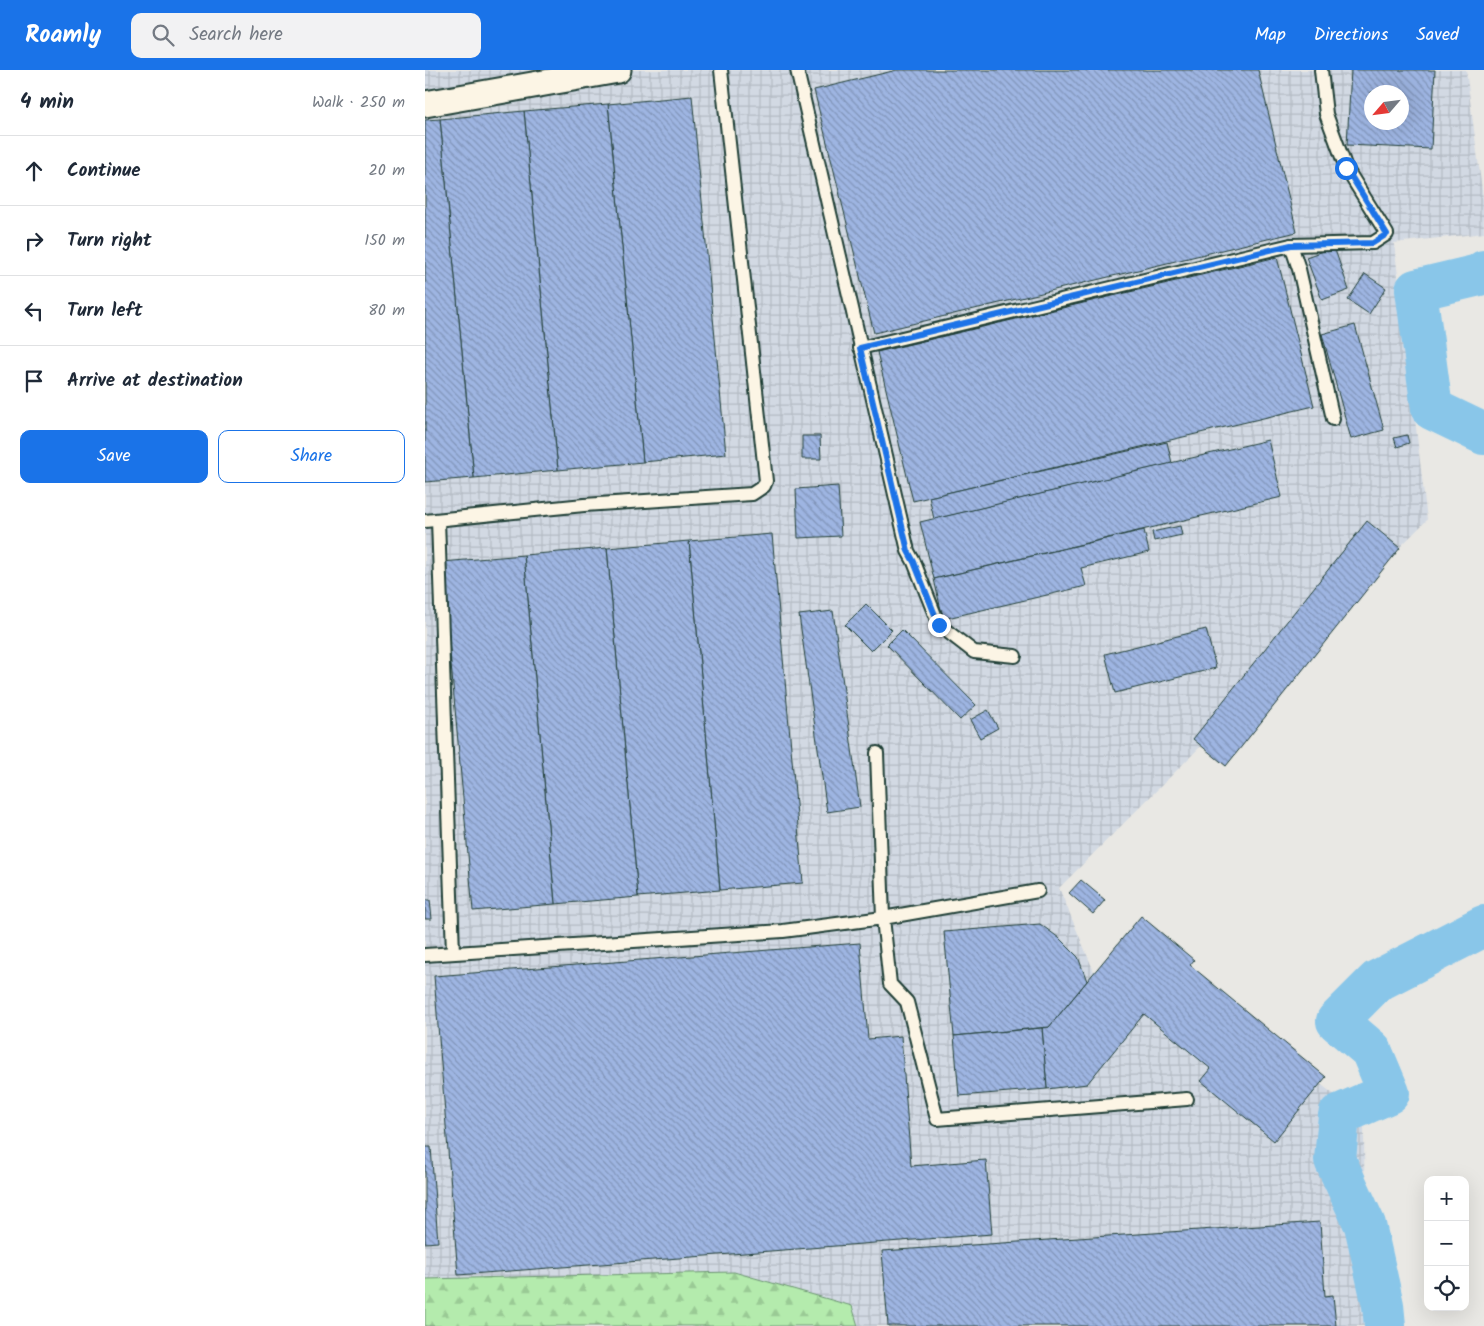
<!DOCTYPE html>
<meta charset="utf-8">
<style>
body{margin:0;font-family:Kalam,sans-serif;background:#f2f2f3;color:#1f2937}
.controls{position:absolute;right:15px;bottom:15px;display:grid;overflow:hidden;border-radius:10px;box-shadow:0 5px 20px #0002}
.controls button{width:45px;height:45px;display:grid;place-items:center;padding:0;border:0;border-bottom:1px solid #e0e1e3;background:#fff;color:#1f2937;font:25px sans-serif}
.compass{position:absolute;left:939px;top:15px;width:45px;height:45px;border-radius:50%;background:#fff;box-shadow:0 5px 20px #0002;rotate:242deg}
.stop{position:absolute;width:15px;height:15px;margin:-11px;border:4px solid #1a73e8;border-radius:50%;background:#fff}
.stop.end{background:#1a73e8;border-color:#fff;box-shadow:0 1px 5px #0008}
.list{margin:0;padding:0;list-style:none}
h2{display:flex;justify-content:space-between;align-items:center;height:65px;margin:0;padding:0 20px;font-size:21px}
h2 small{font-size:16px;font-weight:400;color:#747a83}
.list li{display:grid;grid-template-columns:32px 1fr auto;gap:15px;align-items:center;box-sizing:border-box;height:70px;padding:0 20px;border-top:1px solid #e0e1e3}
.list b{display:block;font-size:19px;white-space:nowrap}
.list em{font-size:16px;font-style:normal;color:#747a83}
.actions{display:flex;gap:10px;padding:15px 20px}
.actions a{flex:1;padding:11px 0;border:1px solid #1a73e8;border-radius:10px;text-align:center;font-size:18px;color:#1a73e8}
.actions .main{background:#1a73e8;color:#fff}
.icon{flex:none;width:28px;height:28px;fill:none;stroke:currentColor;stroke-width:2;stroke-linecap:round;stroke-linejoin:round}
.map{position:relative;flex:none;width:1059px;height:1256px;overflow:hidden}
header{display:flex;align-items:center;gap:30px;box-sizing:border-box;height:70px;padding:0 25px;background:#1a73e8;color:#fff}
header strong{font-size:24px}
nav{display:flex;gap:28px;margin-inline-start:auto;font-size:18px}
.search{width:350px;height:45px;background:#f2f2f3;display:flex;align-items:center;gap:12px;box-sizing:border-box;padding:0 18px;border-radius:10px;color:#747a83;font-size:19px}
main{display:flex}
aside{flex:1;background:#fff}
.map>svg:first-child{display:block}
.industrial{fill:url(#industrial-grid);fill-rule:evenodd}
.forest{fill:url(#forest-firs);stroke:#6a9470}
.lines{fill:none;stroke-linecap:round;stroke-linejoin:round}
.river{stroke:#89c6e9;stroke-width:42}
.building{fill:url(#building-back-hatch);stroke:#1f3d34;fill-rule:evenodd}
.service-casing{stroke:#1f3d34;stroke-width:16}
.minor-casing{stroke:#1f3d34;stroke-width:29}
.service{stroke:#fcf5e5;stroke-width:12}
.minor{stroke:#fcf5e5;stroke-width:25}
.route{stroke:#1a73e8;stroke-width:6}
</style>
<header>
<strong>Roamly</strong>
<div class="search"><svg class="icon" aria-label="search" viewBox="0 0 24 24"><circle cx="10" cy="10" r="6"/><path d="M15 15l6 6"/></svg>Search here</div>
<nav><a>Map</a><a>Directions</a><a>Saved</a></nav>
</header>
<main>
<aside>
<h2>4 min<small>Walk · 250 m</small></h2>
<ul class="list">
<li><svg class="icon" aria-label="ahead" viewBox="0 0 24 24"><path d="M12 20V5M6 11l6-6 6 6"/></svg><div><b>Continue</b></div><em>20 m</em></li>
<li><svg class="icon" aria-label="right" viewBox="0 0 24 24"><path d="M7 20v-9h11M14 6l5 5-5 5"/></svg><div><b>Turn right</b></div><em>150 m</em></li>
<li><svg class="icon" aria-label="left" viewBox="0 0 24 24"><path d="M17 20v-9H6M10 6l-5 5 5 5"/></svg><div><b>Turn left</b></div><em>80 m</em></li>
<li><svg class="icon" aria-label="arrive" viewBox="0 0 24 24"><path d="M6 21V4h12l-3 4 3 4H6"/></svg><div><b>Arrive at destination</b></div></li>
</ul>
<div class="actions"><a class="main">Save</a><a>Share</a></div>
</aside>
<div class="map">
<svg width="1059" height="1256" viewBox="0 0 1059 1256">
<defs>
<pattern id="industrial-grid" width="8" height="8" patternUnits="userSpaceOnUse" patternTransform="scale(1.25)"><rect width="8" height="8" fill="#d2d9e3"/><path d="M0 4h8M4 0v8" fill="none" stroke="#b4bbc3"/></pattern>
<pattern id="forest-firs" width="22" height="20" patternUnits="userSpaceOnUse" patternTransform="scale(1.25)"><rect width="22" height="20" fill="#b4ebad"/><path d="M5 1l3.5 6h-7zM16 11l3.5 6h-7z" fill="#9aca95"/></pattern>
<pattern id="building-back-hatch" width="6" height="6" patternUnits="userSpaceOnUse" patternTransform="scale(1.25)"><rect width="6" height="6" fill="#9eb5e2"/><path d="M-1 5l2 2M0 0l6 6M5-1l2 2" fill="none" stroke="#8094b8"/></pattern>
</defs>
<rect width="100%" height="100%" fill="#e9e8e4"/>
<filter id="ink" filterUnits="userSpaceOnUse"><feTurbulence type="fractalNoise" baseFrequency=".02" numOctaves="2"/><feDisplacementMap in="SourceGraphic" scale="10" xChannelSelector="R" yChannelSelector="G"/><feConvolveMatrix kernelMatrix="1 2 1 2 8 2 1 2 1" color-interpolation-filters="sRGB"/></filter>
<g filter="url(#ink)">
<!-- industrial -->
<path class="industrial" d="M0 0H1041L1059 135V163L969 173 1002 450 634 818 683 935 767 917 939 1047 940 1256H433L427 1236 309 1202 0 1209ZM946 22H976V52H946Z"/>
<!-- forest -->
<path class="forest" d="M309 1202 427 1236 433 1256H0V1209Z"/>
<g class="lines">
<!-- river -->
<g class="river">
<path d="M1059 201 1054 205 991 220 1007 339 1059 364"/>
<path d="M960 1256 958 1235 940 1155 910 1090 914 1045 964 1023 946 980 912 951 952 911 1059 856"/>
</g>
</g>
<!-- building -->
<g class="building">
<path d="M472 0H833L872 162 449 263 389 20Z"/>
<path d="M926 0H1010L1006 79 922 75ZM946 22H976V52H946Z"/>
<path d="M267 26 301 384 218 392 183 34Z"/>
<path d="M183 34 218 392 133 400 99 41Z"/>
<path d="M99 41 133 400 49 408 15 49Z"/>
<path d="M15 49 49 408 0 412V50Z"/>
<path d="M909 177 924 220 897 230 881 187Z"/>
<path d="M852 187 889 336 488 431 452 282Z"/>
<path d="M940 204 961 218 944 244 923 230Z"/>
<path d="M930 255 959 360 926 369 897 264Z"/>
<path d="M982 365 984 373 972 377 969 368Z"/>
<path d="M377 366H395L396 389H377Z"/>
<path d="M843 370 857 427 509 509 495 452Z"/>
<path d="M742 372 747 393 509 449 504 427Z"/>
<path d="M413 416 416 466 373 468 371 419Z"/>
<path d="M942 451 975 478 801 696 768 669Z"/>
<path d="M755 456 757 465 729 471 727 462Z"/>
<path d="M719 460 724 482 656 498 661 516 518 549 509 509Z"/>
<path d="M347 464 378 813 295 820 264 471Z"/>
<path d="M264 471 295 820 213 827 182 478Z"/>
<path d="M182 478 213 827 130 834 99 485Z"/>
<path d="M99 485 130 834 48 841 17 492Z"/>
<path d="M441 534 467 560 446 581 420 555Z"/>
<path d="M408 541 435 737 402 742 374 545Z"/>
<path d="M781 559 791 598 690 623 680 584Z"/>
<path d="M477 560 551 635 535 650 462 575Z"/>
<path d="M563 640 573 658 555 668 545 650Z"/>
<path d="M656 810 680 830 668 844 644 823Z"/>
<path d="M0 830H5L7 849H0Z"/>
<path d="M716 846 769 890 765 895 901 1007 849 1071 776 1011 786 999 719 944 662 1014 622 1019 617 958 624 957Z"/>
<path d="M615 854 634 868 653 887 662 911 624 957 529 966 519 862Z"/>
<path d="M435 873 443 969 476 966 486 1096 561 1090 567 1164 33 1205 9 906Z"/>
<path d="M617 958 622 1019 534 1026 529 966Z"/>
<path d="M0 1077H6L13 1172 0 1173Z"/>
<path d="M895 1152 900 1226 908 1225 911 1256H463L457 1181Z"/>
</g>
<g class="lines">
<!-- service casing -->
<g class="service-casing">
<g id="service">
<path d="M372 0 483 481 489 492 514 555 549 582 590 586"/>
<path d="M866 175 874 199 908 349"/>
<path d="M435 278 866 175 948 173 962 164 921 98 901 44 896 0"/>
<path d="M13 450 28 883"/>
<path d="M0 451 159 435 327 424 339 416 341 411 296 0"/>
<path d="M452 683 458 848 613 821"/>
<path d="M0 885 358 861 458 848 465 914 482 932 512 1049 762 1029"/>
</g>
</g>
<!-- minor casing -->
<g class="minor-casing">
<path id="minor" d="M0 34 193 0"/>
</g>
<!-- service -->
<use href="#service" class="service"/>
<!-- minor -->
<use href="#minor" class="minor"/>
</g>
</g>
<g class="lines" filter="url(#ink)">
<!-- route -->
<path class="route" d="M514 555 489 492 483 481 435 278 866 175 948 173 962 164 921 98"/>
</g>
</svg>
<div class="controls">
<button>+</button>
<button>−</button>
<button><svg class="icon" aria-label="locate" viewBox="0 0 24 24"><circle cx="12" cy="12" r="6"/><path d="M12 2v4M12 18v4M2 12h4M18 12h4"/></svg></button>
</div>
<svg class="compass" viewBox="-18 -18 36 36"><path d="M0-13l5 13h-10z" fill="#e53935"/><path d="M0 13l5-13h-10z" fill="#747a83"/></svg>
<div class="stop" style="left:921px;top:98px"></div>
<div class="stop end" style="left:514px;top:555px"></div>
</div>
</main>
